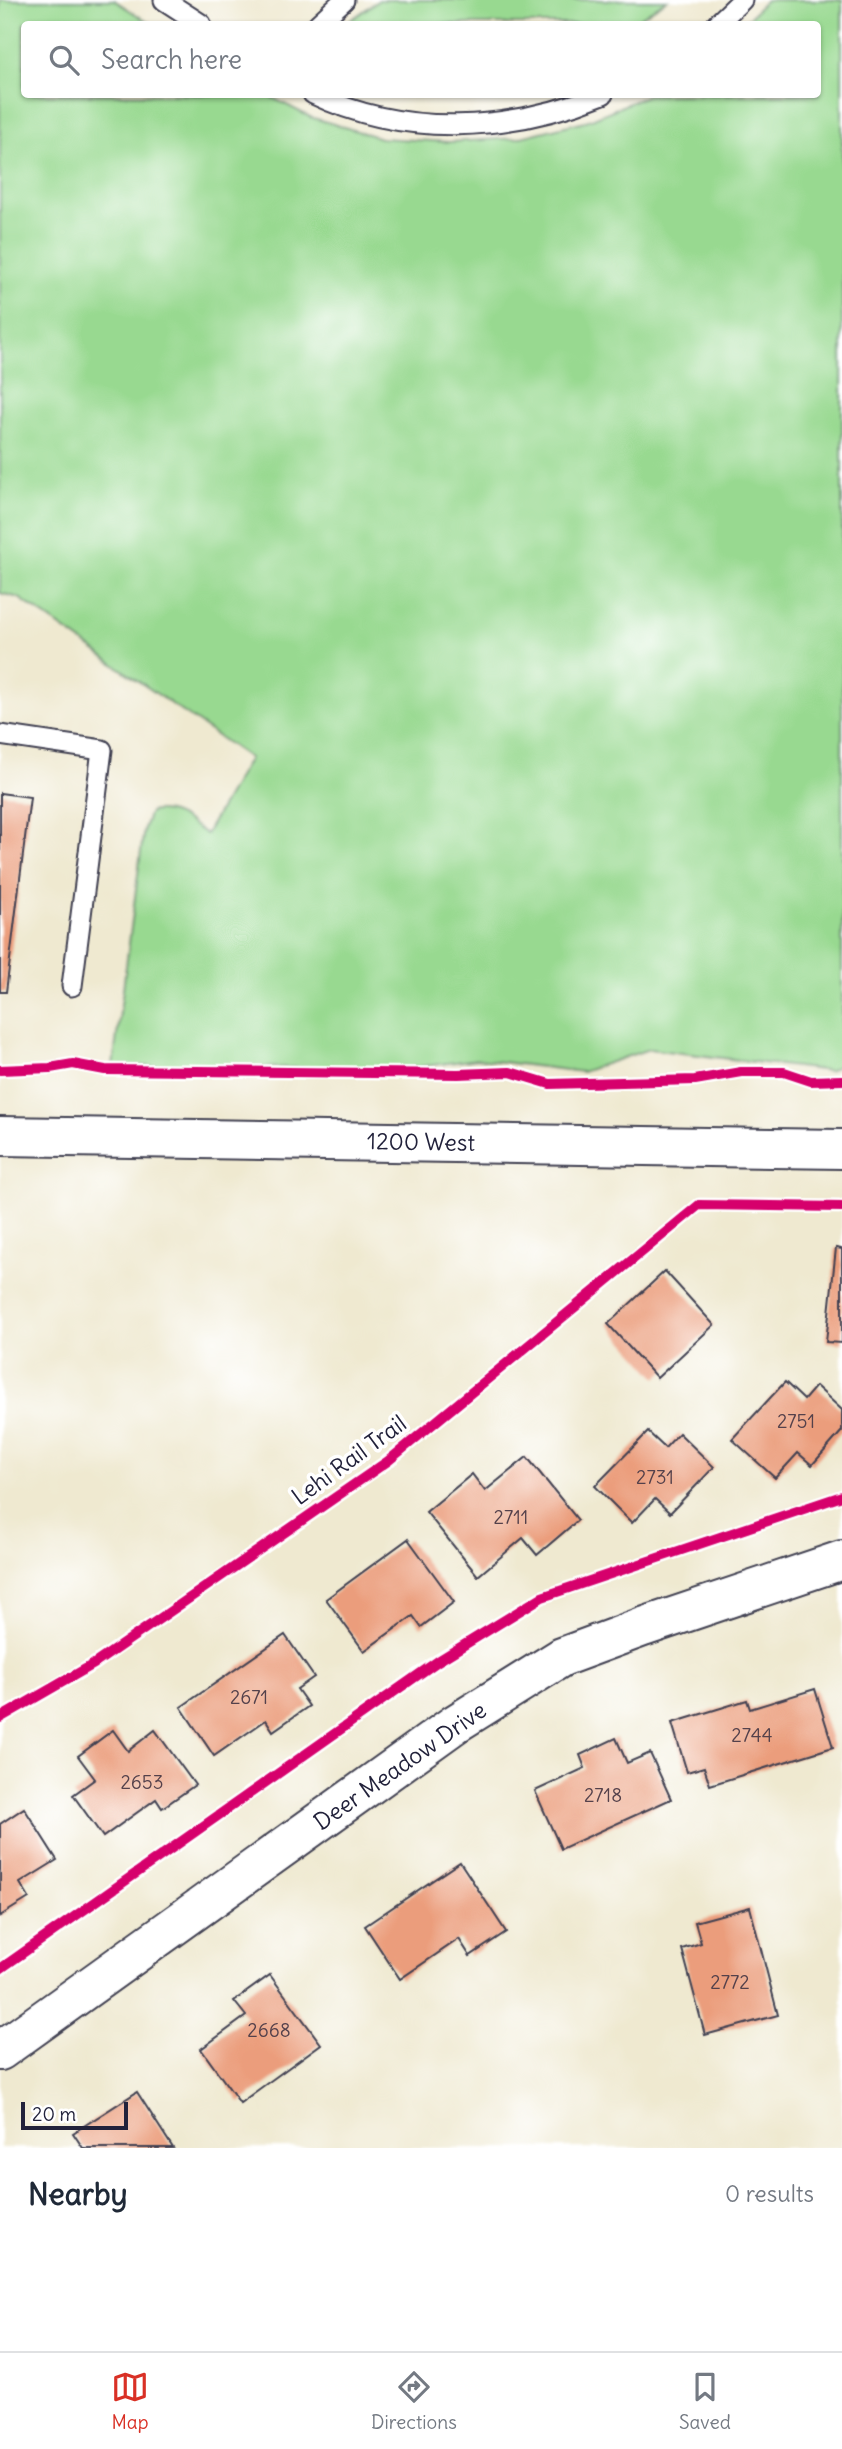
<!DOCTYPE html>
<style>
body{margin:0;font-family:Delius,sans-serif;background:#f6f6f7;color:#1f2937}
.scale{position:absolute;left:21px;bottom:18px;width:107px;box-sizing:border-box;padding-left:7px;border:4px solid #22223b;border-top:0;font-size:19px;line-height:24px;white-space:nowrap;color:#22223b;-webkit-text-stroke:5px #fff;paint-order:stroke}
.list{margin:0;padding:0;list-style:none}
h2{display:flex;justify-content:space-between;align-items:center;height:91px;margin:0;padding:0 28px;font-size:30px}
h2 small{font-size:23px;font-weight:400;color:#747a83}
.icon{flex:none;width:38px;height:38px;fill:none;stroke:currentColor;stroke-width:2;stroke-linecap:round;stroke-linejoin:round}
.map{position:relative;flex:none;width:842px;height:2148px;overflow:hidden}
.search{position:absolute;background:#fff;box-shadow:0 2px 5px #0004;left:21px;right:21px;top:21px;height:77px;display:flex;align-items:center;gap:18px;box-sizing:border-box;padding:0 24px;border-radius:7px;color:#747a83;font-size:26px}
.sheet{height:203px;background:#fff}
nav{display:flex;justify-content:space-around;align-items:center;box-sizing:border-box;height:98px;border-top:2px solid #e0e1e3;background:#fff;font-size:19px;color:#747a83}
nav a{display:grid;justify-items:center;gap:4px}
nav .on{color:#d93025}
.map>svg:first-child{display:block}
.green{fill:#98d990;stroke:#5d7e66;stroke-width:2}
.building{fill:#eb9d7c}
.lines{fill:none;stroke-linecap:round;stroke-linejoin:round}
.service-casing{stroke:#414051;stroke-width:23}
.tertiary-casing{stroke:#414051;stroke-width:42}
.secondary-casing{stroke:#414051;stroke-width:42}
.service{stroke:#fff;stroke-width:19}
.tertiary{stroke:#fff;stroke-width:38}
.secondary{stroke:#fff;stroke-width:38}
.cycleway-casing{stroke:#fff;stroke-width:15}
.cycleway{stroke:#d6006c;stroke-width:10}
.labels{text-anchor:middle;stroke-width:7;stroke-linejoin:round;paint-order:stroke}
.number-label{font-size:19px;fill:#54414b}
.street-label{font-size:23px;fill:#22223b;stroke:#fff}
</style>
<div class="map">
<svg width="842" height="2148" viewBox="0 0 842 2148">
<rect width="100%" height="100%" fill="#fff"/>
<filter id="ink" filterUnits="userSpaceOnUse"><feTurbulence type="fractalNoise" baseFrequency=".0143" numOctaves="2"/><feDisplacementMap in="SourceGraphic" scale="14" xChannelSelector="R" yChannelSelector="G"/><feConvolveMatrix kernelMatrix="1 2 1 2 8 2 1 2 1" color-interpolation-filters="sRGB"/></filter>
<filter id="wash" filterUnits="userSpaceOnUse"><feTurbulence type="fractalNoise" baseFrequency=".00686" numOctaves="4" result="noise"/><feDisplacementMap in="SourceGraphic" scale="28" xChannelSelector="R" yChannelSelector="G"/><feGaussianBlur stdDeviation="1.57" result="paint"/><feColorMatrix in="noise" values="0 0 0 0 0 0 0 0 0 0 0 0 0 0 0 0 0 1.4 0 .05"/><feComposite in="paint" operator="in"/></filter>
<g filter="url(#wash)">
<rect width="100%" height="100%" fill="#efe9d0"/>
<!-- green -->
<g class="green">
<path d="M0 0H114L151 24H24V94L267 95 310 117 381 138 449 142 517 138 589 120 648 95 818 94V24H743L766 0H842V1063L829 1071 649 1049 582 1072 478 1059 403 1069 113 1066 144 828 150 812C172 807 189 822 206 834L249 758 19 598 0 593Z"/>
<path d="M379 0H667L631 24H345Z"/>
</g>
<g id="blocks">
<!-- building -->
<g class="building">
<path d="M0 793 30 797 6 992H0Z"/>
<path d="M836 1248 842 1249V1343L826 1342Z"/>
<path d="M665 1271 714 1325 657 1378 608 1324Z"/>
<path d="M785 1382 804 1400 816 1386 842 1410V1431L812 1465 798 1453 775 1478 732 1439Z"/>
<path d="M648 1432 665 1448 679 1433 714 1467 670 1513 655 1499 632 1523 595 1486Z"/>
<path d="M527 1457 578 1520 537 1555 523 1538 478 1576 426 1512 472 1474 485 1491Z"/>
<path d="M408 1539 454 1602 421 1627 413 1616 364 1651 326 1599Z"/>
<path d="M285 1635 314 1677 297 1689 309 1706 273 1731 266 1720 214 1756 181 1707Z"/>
<path d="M815 1689 833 1747 710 1785 704 1767 687 1772 672 1723 747 1700 750 1709Z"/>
<path d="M113 1730 128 1751 155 1730 195 1785 162 1808 156 1799 103 1837 73 1795 95 1779 78 1756Z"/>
<path d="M616 1738 627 1763 650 1753 671 1799 561 1849 535 1791 585 1768 580 1755Z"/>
<path d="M24 1808 57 1860 20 1883 29 1898 0 1916V1824Z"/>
<path d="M460 1862 506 1932 470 1956 459 1939 400 1979 365 1926Z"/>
<path d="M750 1907 778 2015 705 2035 682 1949 701 1943 695 1922Z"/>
<path d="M270 1975 321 2044 240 2103 201 2049 246 2016 234 2001Z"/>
<path d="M137 2092 173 2148H83L73 2133Z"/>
</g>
</g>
</g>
<g filter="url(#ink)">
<use href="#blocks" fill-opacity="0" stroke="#414051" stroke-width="2"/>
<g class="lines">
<!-- service casing -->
<g class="service-casing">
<g id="service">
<path d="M164 0 201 24"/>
<path d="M318 24 344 0"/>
<path d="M717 24 742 0"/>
<path d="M313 94C405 138 510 132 603 94"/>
<path d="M0 735 102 750 72 986"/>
</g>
</g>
<!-- tertiary casing -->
<g class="tertiary-casing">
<path id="tertiary" d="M0 2051 455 1724 562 1657 643 1627 842 1560"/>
</g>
<!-- secondary casing -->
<g class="secondary-casing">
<path id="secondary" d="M0 1136 842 1149"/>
</g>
<!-- service -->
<use href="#service" class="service"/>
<!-- tertiary -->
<use href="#tertiary" class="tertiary"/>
<!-- secondary -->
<use href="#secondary" class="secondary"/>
<!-- cycleway casing -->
<g class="cycleway-casing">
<g id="cycleway">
<path d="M0 1070 50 1068 73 1064 105 1070 458 1074 510 1072 550 1084 695 1080 741 1072H784L811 1081 842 1080"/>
<path d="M0 1718 94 1664 388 1461 699 1205 842 1207"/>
<path d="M0 1969 438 1661 542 1597 842 1496"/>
</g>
</g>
<!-- cycleway -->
<use href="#cycleway" class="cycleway"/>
</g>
</g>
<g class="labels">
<!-- number labels -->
<g class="number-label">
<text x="796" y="1428">2751</text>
<text x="655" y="1484">2731</text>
<text x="511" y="1524">2711</text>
<text x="249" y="1704">2671</text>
<text x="752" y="1742">2744</text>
<text x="142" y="1789">2653</text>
<text x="603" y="1802">2718</text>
<text x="730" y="1989">2772</text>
<text x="269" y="2037">2668</text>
</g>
<!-- street labels -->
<g class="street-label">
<text transform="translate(421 1142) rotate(1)" y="8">1200 West</text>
<text transform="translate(349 1460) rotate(-36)" y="8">Lehi Rail Trail</text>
<text transform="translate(400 1766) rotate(-35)" y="8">Deer Meadow Drive</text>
</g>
</g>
</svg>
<div class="scale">20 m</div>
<div class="search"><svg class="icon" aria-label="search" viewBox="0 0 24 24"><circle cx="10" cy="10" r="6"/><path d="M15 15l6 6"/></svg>Search here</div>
</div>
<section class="sheet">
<h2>Nearby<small>0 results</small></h2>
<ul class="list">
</ul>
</section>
<nav>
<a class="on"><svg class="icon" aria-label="map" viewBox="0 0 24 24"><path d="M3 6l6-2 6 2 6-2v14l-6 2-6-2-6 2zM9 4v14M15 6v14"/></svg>Map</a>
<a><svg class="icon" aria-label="directions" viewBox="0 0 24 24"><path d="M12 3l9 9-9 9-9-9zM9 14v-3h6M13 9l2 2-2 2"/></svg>Directions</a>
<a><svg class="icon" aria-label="saved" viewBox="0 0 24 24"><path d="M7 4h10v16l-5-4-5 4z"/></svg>Saved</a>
</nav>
